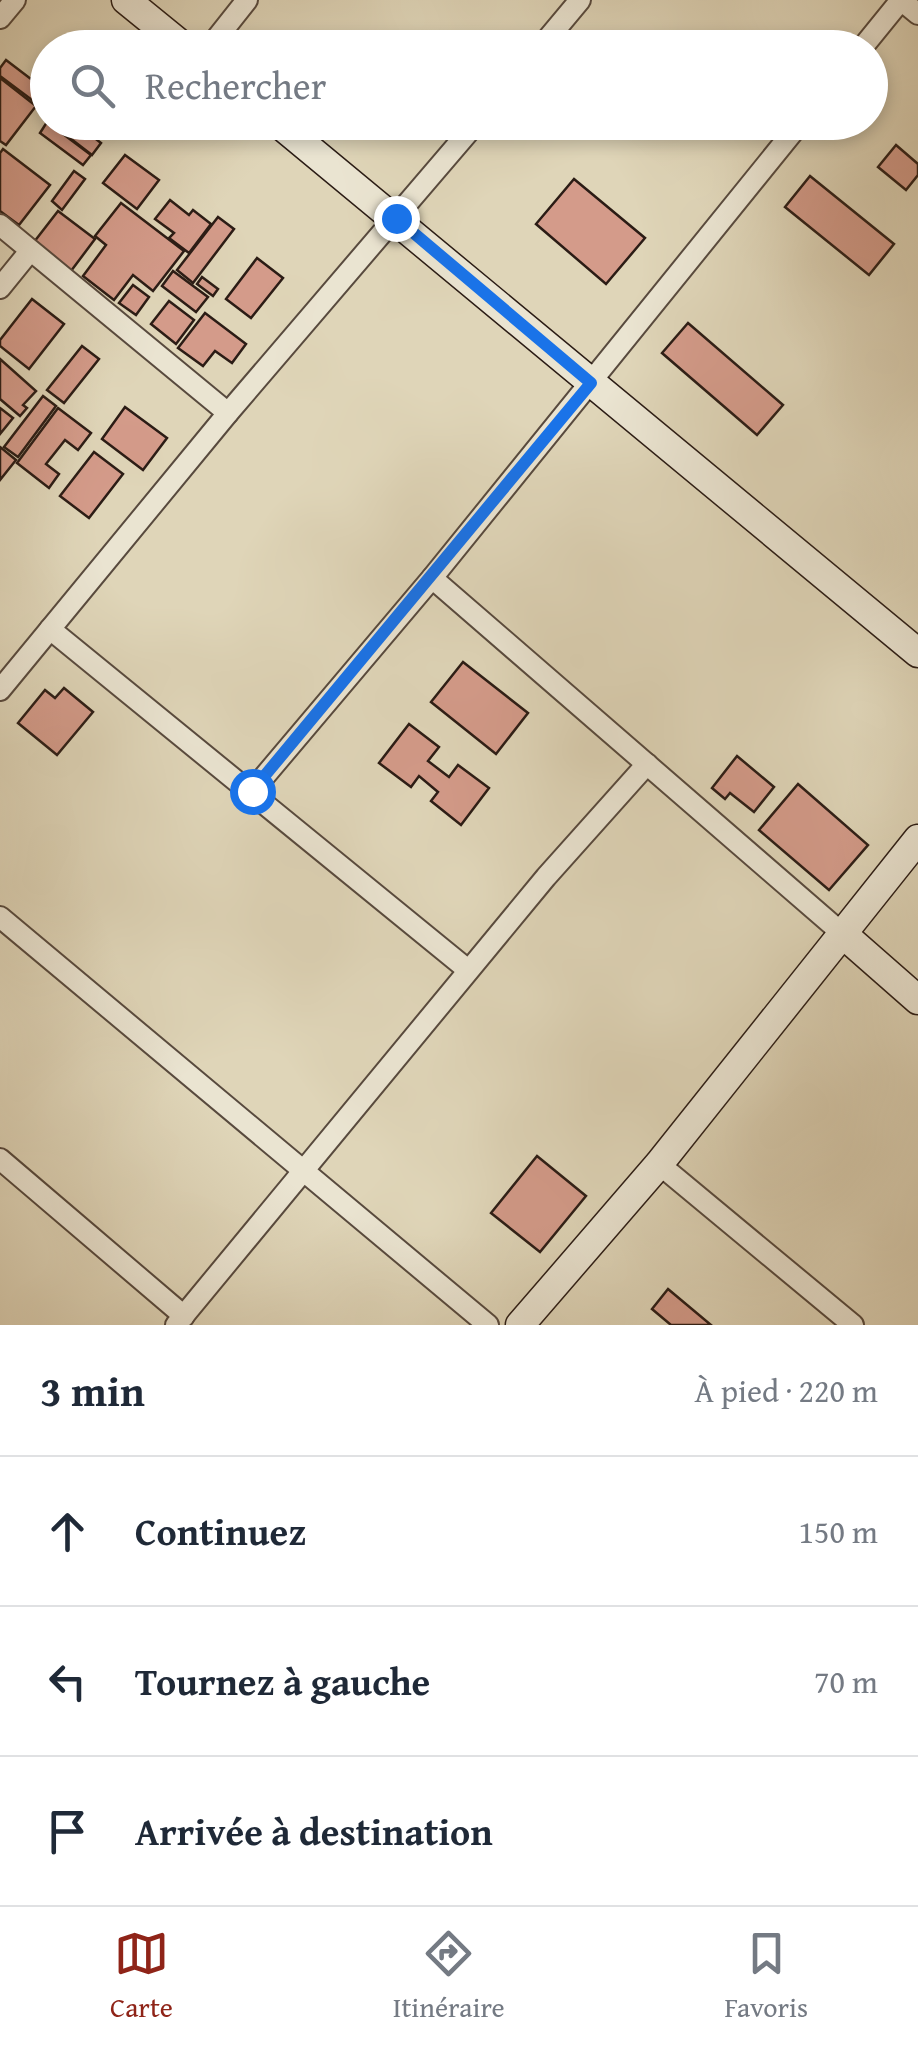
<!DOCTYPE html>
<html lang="fr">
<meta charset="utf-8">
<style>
body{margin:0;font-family:"Gentium Book Plus",serif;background:#f2f2f3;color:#1f2937}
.stop{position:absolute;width:30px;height:30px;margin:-22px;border:8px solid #1a73e8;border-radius:50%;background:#fff}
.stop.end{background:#1a73e8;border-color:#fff;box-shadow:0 2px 10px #0008}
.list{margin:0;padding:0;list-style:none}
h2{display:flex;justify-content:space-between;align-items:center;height:130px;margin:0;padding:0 40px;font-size:42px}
h2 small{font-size:32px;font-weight:400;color:#747a83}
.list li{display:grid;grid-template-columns:65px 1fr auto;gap:30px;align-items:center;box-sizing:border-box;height:150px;padding:0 40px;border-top:2px solid #e0e1e3}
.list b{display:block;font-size:38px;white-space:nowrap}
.list em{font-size:32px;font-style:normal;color:#747a83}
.icon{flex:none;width:55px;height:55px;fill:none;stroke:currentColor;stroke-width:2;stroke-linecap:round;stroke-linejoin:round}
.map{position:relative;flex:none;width:918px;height:1325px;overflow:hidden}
.search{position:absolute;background:#fff;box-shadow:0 5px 15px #0003;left:30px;right:30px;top:30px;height:110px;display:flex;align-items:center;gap:25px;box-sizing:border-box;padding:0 35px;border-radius:55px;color:#747a83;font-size:38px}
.sheet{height:580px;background:#fff}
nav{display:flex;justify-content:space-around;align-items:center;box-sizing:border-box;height:140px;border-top:2px solid #e0e1e3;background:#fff;font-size:28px;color:#747a83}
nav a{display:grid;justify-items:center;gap:5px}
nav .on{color:#8f2418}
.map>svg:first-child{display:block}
.building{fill:#d49b8a;stroke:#2b1c15;stroke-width:2.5}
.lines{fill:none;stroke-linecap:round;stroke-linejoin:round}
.street-casing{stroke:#584a3e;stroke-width:24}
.secondary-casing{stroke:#2b1c15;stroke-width:31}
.street{stroke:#eae4d1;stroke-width:20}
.secondary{stroke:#eae4d1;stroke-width:28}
.route{stroke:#1a73e8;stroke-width:12}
</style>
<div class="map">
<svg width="918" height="1325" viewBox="0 0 918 1325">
<rect width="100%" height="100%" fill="#dfd5b8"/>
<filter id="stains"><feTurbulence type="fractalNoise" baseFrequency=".002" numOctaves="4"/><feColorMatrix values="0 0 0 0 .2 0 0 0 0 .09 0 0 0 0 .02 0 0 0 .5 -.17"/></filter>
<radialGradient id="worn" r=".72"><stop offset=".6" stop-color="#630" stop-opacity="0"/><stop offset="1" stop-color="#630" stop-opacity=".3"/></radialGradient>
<!-- building -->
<g class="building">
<path d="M6 60 48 92 40 106 0 76V68Z"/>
<path d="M0 78 36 106 6 145 0 141Z"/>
<path d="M47 122 91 155 83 165 40 133Z"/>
<path d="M49 122H74L101 143 92 155Z"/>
<path d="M896 145 918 164V175L906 190 878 167Z"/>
<path d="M3 149 50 185 19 225 0 211V153Z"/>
<path d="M125 155 159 180 137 209 103 183Z"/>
<path d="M74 171 85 179 62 210 52 201Z"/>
<path d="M810 176 894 244 869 275 785 207Z"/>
<path d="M574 179 645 238 606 284 536 224Z"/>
<path d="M170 200 189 215 193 210 211 224 189 253 169 238 174 233 155 219Z"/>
<path d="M121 203 184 251 153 291 133 275 114 300 83 276 106 245 95 236Z"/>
<path d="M58 211 95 239 71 271 34 242Z"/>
<path d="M218 217 234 229 193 283 177 270Z"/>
<path d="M257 258 283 278 251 318 226 299Z"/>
<path d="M173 271 208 297 196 312 162 286Z"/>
<path d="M202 277 218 289 213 296 197 284Z"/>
<path d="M133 285 149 297 136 315 119 303Z"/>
<path d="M32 299 64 324 29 369 0 346V340Z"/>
<path d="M169 301 194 320 176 344 151 324Z"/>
<path d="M205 313 246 344 232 363 215 351 203 366 178 348Z"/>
<path d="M688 323 783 405 757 435 662 353Z"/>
<path d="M82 346 99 359 64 403 47 390Z"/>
<path d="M0 359 36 391 23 405 27 408 20 416 0 399Z"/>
<path d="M43 396 56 406 18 457 4 447Z"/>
<path d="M125 407 167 438 143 470 102 439Z"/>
<path d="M0 408 13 418 0 434Z"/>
<path d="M58 408 91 433 78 450 65 440 46 464 59 474 49 488 17 463Z"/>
<path d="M0 447 16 460 0 480Z"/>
<path d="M94 452 123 474 89 518 60 496Z"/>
<path d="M463 662 528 713 496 754 431 702Z"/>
<path d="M64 688 93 712 57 755 18 723 45 690 55 698Z"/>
<path d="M409 724 439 747 428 761 449 777 458 765 489 788 461 825 431 801 438 792 419 776 411 787 379 763Z"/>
<path d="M737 756 774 787 754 812 730 793 725 799 712 788Z"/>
<path d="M798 784 868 845 829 890 759 830Z"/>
<path d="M537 1156 586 1196 540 1252 491 1213Z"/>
<path d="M668 1289 711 1325H671L652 1309Z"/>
</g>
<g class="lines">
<!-- street casing -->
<g class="street-casing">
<g id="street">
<path d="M0 18 15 0"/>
<path d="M209 48 247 0"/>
<path d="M540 48 580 0"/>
<path d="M862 48 901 0 918 14"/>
<path d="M0 225 228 413"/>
<path d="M0 288 30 251"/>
<path d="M432 578 844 935"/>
<path d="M50 629 468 970"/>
<path d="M0 690 228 413 477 122"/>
<path d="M252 791 432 578 801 122"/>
<path d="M0 917 488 1325"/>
<path d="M0 1159 184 1316"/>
<path d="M659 1164 853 1325"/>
<path d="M176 1325 546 877 647 764"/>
</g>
</g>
<!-- secondary casing -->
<g class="secondary-casing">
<g id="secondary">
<path d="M126 0 185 48"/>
<path d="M277 122 918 653"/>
<path d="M844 935 918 1000"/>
<path d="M520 1325 659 1164 918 839"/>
</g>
</g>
<!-- street -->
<use href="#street" class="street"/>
<!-- secondary -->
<use href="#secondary" class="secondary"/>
</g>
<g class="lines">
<!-- route -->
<path class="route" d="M252 791 591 383 396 218"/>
</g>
<rect width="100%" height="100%" filter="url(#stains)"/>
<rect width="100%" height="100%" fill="url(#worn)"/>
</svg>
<div class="stop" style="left:252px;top:791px"></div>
<div class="stop end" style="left:396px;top:218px"></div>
<div class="search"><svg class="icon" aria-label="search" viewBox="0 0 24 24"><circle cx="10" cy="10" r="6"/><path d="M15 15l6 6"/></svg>Rechercher</div>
</div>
<section class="sheet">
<h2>3 min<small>À pied · 220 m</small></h2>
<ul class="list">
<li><svg class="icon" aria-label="ahead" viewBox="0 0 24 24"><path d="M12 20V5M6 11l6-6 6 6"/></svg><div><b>Continuez</b></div><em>150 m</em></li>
<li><svg class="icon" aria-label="left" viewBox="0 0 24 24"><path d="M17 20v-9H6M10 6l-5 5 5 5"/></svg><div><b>Tournez à gauche</b></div><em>70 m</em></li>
<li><svg class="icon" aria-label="arrive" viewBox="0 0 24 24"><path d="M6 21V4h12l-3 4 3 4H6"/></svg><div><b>Arrivée à destination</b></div></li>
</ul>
</section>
<nav>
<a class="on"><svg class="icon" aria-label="map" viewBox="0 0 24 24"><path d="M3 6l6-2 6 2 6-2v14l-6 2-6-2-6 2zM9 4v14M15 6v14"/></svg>Carte</a>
<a><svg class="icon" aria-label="directions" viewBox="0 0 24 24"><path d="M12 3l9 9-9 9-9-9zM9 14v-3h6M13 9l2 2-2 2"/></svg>Itinéraire</a>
<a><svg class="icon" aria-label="saved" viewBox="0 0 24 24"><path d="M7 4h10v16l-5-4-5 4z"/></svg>Favoris</a>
</nav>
